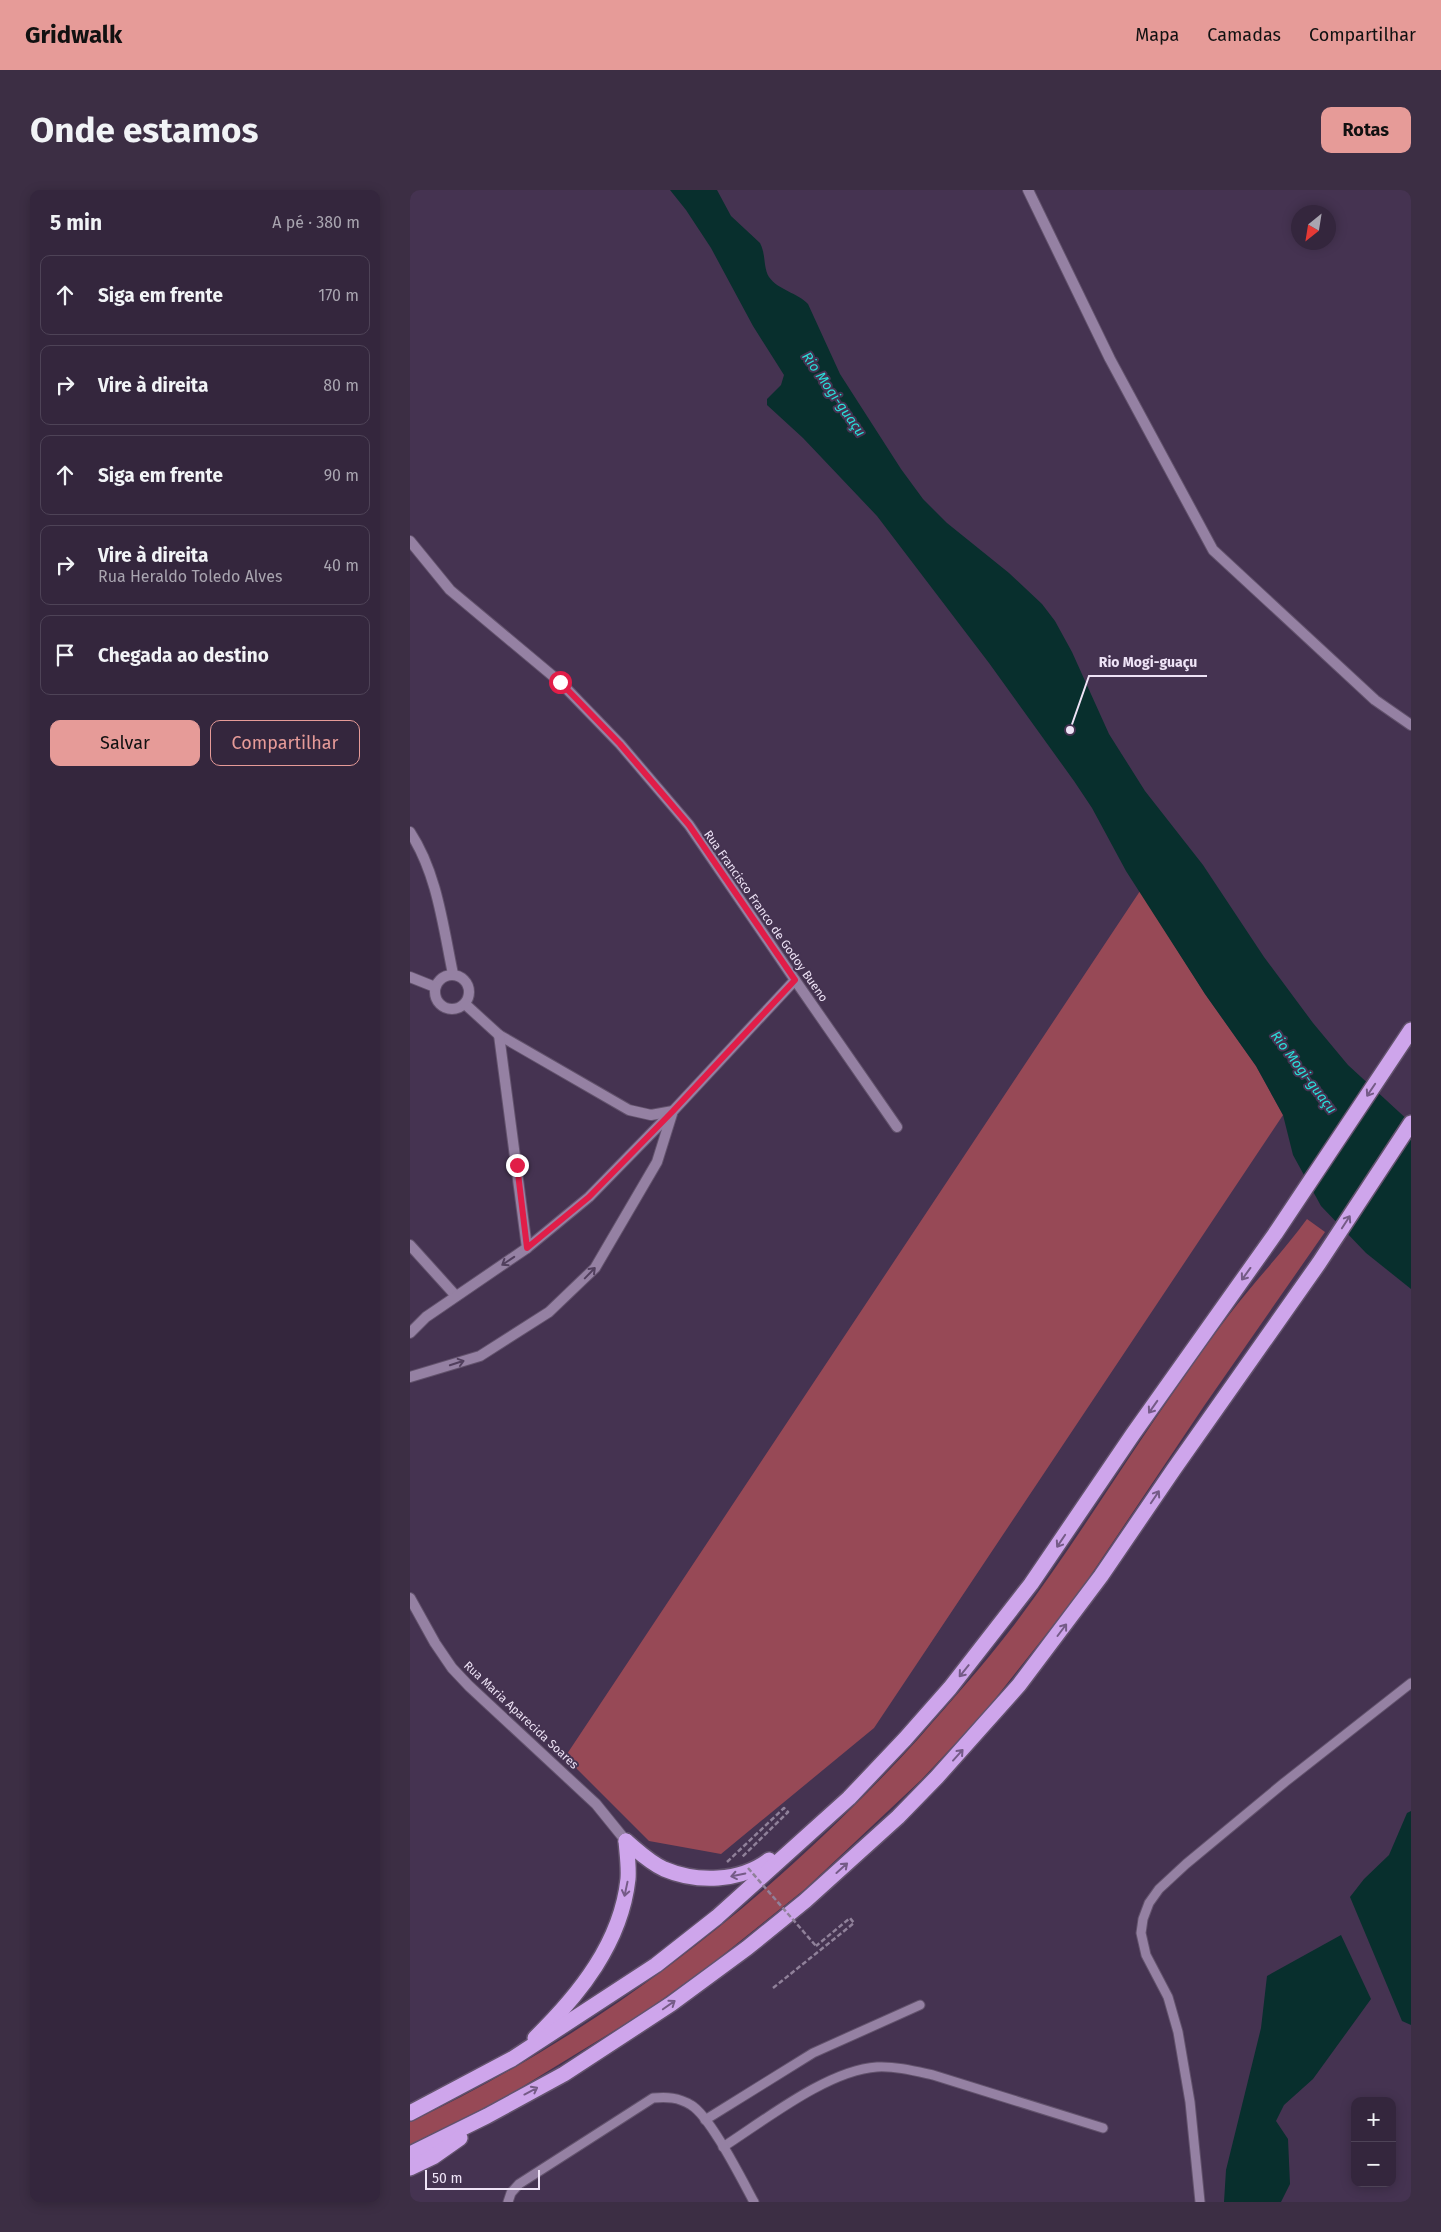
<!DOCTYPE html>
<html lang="pt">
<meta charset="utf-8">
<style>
body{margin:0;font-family:"Fira Sans",sans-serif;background:#3c2e44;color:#f1f3f6}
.controls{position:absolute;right:15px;bottom:15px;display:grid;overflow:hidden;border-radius:10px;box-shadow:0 2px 12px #0003}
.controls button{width:45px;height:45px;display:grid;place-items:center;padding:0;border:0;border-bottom:1px solid #4e4357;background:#34263d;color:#f1f3f6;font:25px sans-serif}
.compass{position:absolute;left:881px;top:15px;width:45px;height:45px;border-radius:50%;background:#34263d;box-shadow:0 2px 12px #0003;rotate:210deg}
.scale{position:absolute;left:15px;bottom:12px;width:115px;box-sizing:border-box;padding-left:5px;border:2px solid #eee3f6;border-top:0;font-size:14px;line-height:18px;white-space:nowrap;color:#eee3f6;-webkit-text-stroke:4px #453351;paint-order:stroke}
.stop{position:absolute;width:15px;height:15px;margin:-11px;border:4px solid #e11d48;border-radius:50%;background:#fff}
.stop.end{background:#e11d48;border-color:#fff;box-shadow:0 1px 5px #0008}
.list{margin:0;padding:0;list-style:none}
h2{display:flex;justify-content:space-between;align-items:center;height:65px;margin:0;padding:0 20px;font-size:21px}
h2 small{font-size:16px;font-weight:400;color:#a9a5b0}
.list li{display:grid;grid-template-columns:32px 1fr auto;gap:15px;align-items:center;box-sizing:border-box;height:80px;margin:0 10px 10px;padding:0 10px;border:1px solid #4e4357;border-radius:10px}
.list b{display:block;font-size:19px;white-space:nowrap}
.list p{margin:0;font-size:16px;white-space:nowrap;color:#a9a5b0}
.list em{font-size:16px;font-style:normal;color:#a9a5b0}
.actions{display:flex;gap:10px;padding:15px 20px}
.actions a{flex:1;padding:11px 0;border:1px solid #e69b98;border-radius:10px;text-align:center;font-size:18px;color:#e69b98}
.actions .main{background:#e69b98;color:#111}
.icon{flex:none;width:28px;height:28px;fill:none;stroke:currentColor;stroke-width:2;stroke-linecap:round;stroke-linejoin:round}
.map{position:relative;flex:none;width:1001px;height:2012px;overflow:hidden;border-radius:10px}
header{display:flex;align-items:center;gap:30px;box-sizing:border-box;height:70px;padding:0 25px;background:#e69b98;color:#111}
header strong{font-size:24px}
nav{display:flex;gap:28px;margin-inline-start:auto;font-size:18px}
.intro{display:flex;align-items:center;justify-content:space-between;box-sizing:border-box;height:120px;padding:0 30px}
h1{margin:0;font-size:35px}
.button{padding:12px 22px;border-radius:10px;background:#e69b98;color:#111;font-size:18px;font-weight:700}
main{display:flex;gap:30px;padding:0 30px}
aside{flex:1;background:#34263d;border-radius:10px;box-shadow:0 2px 12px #0003}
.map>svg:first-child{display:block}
.green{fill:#974956}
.water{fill:#082f2d}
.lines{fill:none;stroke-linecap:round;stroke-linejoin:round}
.service-casing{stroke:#62526c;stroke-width:11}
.minor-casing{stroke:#62526c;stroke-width:12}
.tertiary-casing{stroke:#62526c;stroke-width:12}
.motorway-casing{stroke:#62526c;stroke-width:18}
.path{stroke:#90819a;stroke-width:2.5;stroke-dasharray:5 2.5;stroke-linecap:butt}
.service{stroke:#9581a3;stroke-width:9}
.minor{stroke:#9581a3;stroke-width:10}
.tertiary{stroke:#9581a3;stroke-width:10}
.motorway{stroke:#cea5eb;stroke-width:15}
.path-bridge{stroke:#90819a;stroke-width:2.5;stroke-dasharray:5 2.5;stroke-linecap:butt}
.oneway{stroke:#755b87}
.oneway2{stroke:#513f5d}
.route{stroke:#e11d48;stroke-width:6}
.labels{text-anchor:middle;stroke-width:4;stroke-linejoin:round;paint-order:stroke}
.street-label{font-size:12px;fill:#eee3f6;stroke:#453351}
.water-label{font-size:14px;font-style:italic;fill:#29dfd9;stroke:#453351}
.leader{fill:none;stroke:#eee3f6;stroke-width:2}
.callout-dot{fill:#eee3f6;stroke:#453351;stroke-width:2}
.callout-label{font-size:14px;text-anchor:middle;font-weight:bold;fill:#eee3f6;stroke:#453351;stroke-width:4;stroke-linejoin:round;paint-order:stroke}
</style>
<header>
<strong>Gridwalk</strong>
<nav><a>Mapa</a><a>Camadas</a><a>Compartilhar</a></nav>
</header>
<div class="intro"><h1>Onde estamos</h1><a class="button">Rotas</a></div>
<main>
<aside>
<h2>5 min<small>A pé · 380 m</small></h2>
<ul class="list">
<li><svg class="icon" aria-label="ahead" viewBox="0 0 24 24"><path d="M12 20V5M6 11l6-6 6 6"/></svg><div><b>Siga em frente</b></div><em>170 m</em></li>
<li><svg class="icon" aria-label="right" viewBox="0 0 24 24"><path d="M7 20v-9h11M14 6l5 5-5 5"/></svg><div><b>Vire à direita</b></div><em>80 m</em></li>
<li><svg class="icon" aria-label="ahead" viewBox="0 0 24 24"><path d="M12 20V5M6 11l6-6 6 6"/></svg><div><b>Siga em frente</b></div><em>90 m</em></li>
<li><svg class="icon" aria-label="right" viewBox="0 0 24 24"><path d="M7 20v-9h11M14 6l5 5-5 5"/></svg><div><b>Vire à direita</b><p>Rua Heraldo Toledo Alves</p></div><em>40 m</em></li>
<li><svg class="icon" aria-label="arrive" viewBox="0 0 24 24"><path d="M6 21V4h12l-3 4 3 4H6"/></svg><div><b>Chegada ao destino</b></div></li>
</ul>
<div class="actions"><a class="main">Salvar</a><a>Compartilhar</a></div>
</aside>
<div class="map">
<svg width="1001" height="2012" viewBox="0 0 1001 2012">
<rect width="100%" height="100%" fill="#453351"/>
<!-- green -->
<g class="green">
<path d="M730 701 795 804 846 876 873 925 464 1538 311 1664 239 1651 155 1567Z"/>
<path d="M897 1029 915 1042 794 1216 668 1404 573 1524 511 1590 395 1699 299 1776 233 1823 94 1908 0 1955V1932C195 1840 364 1707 509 1548 540 1512 572 1477 601 1439 661 1360 713 1274 770 1193 786 1170 802 1147 819 1125 844 1092 873 1062 897 1029Z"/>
</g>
<!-- water -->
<g class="water">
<path d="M260 0H307L321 26 350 53C356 64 353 77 359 87 368 100 388 103 398 114L430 184 491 279 513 309 537 333 599 383 632 414 645 431 662 462 699 544 735 601 793 675 854 767 903 833 938 875 1001 933V1099L956 1063 911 1016 883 965 873 925 846 876 795 804 716 681 682 618 664 591 579 473 467 326 393 248 357 215V209L371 195 374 185 343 136 301 58 276 20Z"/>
<path d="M1001 1621V1835L992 1831 940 1707 954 1689 979 1665 997 1623Z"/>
<path d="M931 1745 961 1809 903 1889 874 1915 866 1931 878 1949 880 1994 871 2012H814L816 1980 851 1838 857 1786Z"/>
</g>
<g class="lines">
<!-- service casing -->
<g class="service-casing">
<g id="service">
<path d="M295 1930 403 1863 510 1815"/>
<path d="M313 1957C355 1930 418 1880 467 1877 486 1876 505 1881 523 1885L693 1938"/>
<path d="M98 2012 101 2003 109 1994 243 1908C257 1907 268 1907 281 1915 300 1926 332 1990 344 2012"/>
<path d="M790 2012 780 1912 768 1842 758 1807 736 1765 731 1743 733 1729 739 1713 749 1699 776 1674 875 1592 1001 1493"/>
</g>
</g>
<!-- minor casing -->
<g class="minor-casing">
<g id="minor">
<path d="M618 0 700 169 803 360 965 510 1001 535"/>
<path d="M0 642C27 683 33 736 43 784"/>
<circle cx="42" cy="802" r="17"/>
<path d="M0 787 25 797"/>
<path d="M385 790 487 937"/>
<path d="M55 814 89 845 219 920 241 925 263 921"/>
<path d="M89 845 117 1058"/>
<path d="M0 1055 46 1106"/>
</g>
</g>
<!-- tertiary casing -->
<g class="tertiary-casing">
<g id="tertiary">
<path d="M0 351 40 400 150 492 210 554 279 635 385 790 263 921 179 1007 117 1058 16 1127 0 1143"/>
<path d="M0 1187 70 1166 139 1122 185 1078 247 972 262 924"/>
<path d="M0 1408 25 1453 42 1478 59 1496 186 1614 216 1651"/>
</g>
</g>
<!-- motorway casing -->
<g class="motorway-casing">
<g id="motorway">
<path d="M216 1651C228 1661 239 1672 254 1679 287 1693 330 1692 359 1670"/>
<path d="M125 1848C169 1805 211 1753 218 1689 219 1677 217 1663 216 1651"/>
<path d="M0 1923 102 1869 246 1775 307 1727 439 1608 495 1549 540 1498 621 1394 723 1244 865 1044 1001 840"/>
<path d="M0 1964 77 1926 154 1884 261 1814 337 1758 395 1711 488 1627 527 1587 609 1495 691 1386 764 1279 909 1073 1001 933"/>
<path d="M0 1978 23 1967 50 1948"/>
</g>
</g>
<!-- path -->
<g class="path">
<path d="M317 1672 374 1618 378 1622 332 1667"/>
<path d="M363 1798 444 1733 440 1728 406 1756"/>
</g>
<!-- service -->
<use href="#service" class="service"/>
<!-- minor -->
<use href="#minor" class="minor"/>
<!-- tertiary -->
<use href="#tertiary" class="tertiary"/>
<!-- motorway -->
<use href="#motorway" class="motorway"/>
<!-- path-bridge -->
<path class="path-bridge" d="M338 1678 406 1756"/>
</g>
<!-- one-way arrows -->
<defs><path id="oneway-shaft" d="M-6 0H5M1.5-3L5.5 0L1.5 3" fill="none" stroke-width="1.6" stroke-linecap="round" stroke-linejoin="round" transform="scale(1.25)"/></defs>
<g class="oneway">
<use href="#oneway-shaft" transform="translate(961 900) rotate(124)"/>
<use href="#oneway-shaft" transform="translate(936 1032) rotate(-57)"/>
<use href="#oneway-shaft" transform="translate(836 1084) rotate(126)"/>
<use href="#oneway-shaft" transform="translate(743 1217) rotate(125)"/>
<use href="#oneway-shaft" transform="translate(745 1307) rotate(-56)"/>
<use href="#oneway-shaft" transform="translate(651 1351) rotate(124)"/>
<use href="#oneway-shaft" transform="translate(652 1440) rotate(-53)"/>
<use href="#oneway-shaft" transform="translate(554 1481) rotate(129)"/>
<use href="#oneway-shaft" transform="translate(548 1565) rotate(-48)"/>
<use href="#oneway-shaft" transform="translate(432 1678) rotate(-42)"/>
<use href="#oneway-shaft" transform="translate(328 1685) rotate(168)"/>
<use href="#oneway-shaft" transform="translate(216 1699) rotate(102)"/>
<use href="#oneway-shaft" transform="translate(259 1815) rotate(-35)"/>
<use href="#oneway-shaft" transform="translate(121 1901) rotate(-28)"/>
</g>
<g class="oneway2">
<use href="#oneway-shaft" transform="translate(98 1071) rotate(146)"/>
<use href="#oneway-shaft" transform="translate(180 1083) rotate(-46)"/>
<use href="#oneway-shaft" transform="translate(47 1173) rotate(-18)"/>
</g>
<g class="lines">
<!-- route -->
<path class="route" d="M107 975 117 1058 179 1007 263 921 385 790 279 635 210 554 150 492"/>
</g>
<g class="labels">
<!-- street labels -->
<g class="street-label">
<text transform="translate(356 726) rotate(55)" y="4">Rua Francisco Franco de Godoy Bueno</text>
<text transform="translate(111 1525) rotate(43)" y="4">Rua Maria Aparecida Soares</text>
</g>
<!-- water labels -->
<g class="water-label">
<text transform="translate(424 204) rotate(55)" y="5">Rio Mogi-guaçu</text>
<text transform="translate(894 882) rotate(53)" y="5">Rio Mogi-guaçu</text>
</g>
</g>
<!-- callouts -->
<path class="leader" d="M660 540L679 486H797"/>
<circle class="callout-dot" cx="660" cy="540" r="5"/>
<g class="callout-label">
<text x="738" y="477">Rio Mogi-guaçu</text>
</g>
</svg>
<div class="controls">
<button>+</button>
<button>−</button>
</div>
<svg class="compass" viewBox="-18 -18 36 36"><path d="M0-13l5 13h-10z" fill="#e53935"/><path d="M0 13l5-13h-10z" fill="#a9a5b0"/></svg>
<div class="scale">50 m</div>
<div class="stop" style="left:150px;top:492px"></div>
<div class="stop end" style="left:107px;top:975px"></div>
</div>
</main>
